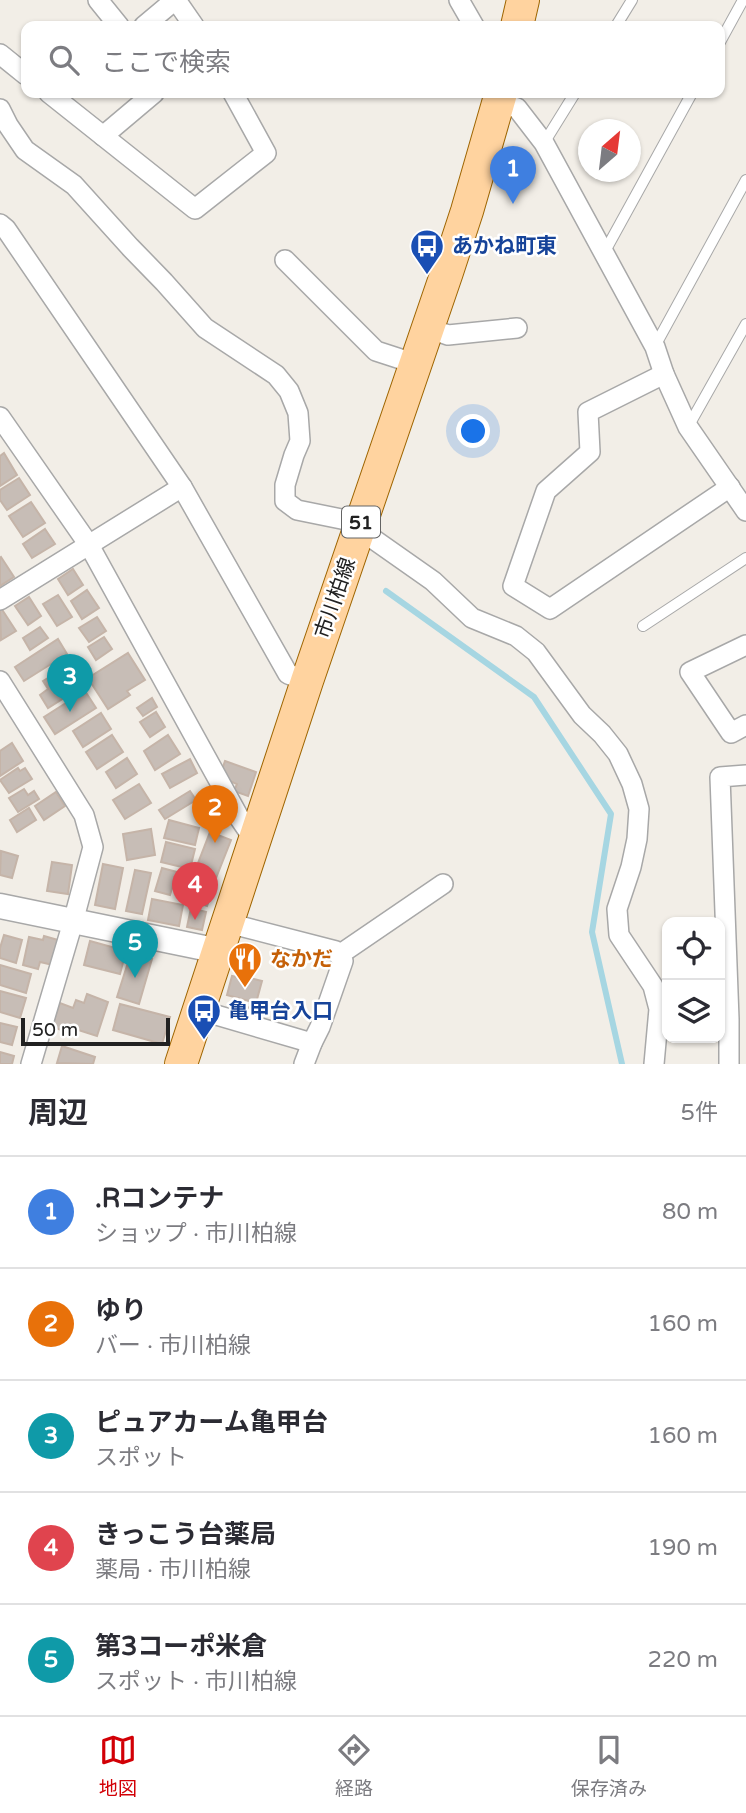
<!DOCTYPE html>
<html lang="ja">
<meta charset="utf-8">
<style>
body{margin:0;font-family:"Varela Round","Noto Sans JP",sans-serif;background:#f7f7f7;color:#2b2b33}
.controls{position:absolute;right:21px;bottom:21px;display:grid;overflow:hidden;border-radius:14px;box-shadow:0 2px 5px #0004}
.controls button{width:63px;height:63px;display:grid;place-items:center;padding:0;border:0;border-bottom:2px solid #e1e1e2;background:#fff;color:#2b2b33;font:35px sans-serif}
.compass{position:absolute;left:578px;top:119px;width:63px;height:63px;border-radius:50%;background:#fff;box-shadow:0 2px 5px #0004;rotate:28deg}
.scale{position:absolute;left:21px;bottom:18px;width:149px;box-sizing:border-box;padding-left:7px;border:4px solid #212121;border-top:0;font-size:19px;line-height:24px;white-space:nowrap;color:#212121;-webkit-text-stroke:5px #fff;paint-order:stroke}
.you{position:absolute;left:474px;top:432px;width:24px;height:24px;margin:-18px;border:5px solid #fff;border-radius:50%;background:#1a73e8;box-shadow:0 0 0 10px #1a73e833}
.badge{display:grid;place-items:center;width:46px;height:46px;border-radius:50%;background:#d20006;color:#fff;font-size:23px;font-weight:700}
.pin{position:absolute;translate:-50% -58px;filter:drop-shadow(0 2px 4px #0008)}
.pin::after{content:'';position:absolute;top:37px;width:24px;height:21px;background:inherit;clip-path:polygon(0 0,100% 0,50% 100%)}
.list{margin:0;padding:0;list-style:none}
h2{display:flex;justify-content:space-between;align-items:center;height:91px;margin:0;padding:0 28px;font-size:30px}
h2 small{font-size:23px;font-weight:400;color:#7c7c81}
.list li{display:grid;grid-template-columns:46px 1fr auto;gap:21px;align-items:center;box-sizing:border-box;height:112px;padding:0 28px;border-top:2px solid #e1e1e2}
.list b{display:block;font-size:26px;white-space:nowrap}
.list p{margin:0;font-size:23px;white-space:nowrap;color:#7c7c81}
.list em{font-size:23px;font-style:normal;color:#7c7c81}
.icon{flex:none;width:38px;height:38px;fill:none;stroke:currentColor;stroke-width:2;stroke-linecap:round;stroke-linejoin:round}
.map{position:relative;flex:none;width:746px;height:1064px;overflow:hidden}
.search{position:absolute;background:#fff;box-shadow:0 2px 5px #0004;left:21px;right:21px;top:21px;height:77px;display:flex;align-items:center;gap:18px;box-sizing:border-box;padding:0 24px;border-radius:14px;color:#7c7c81;font-size:26px}
.sheet{height:651px;background:#fff}
nav{display:flex;justify-content:space-around;align-items:center;box-sizing:border-box;height:98px;border-top:2px solid #e1e1e2;background:#fff;font-size:19px;color:#7c7c81}
nav a{display:grid;justify-items:center;gap:4px}
nav .on{color:#d20006}
.map>svg:first-child{display:block}
.lines{fill:none;stroke-linecap:round;stroke-linejoin:round}
.stream{stroke:#a6d6e2;stroke-width:6}
.building{fill:#c7bdb6;stroke:#c5b4a8;stroke-width:2}
.service-casing{stroke:#a8a8a8;stroke-width:12}
.minor-casing{stroke:#a8a8a8;stroke-width:22}
.tertiary-casing{stroke:#a8a8a8;stroke-width:27}
.primary-casing{stroke:#9e6500;stroke-width:34}
.service{stroke:#fff;stroke-width:10}
.minor{stroke:#fff;stroke-width:19}
.tertiary{stroke:#fff;stroke-width:24}
.primary{stroke:#ffd39f;stroke-width:32}
.labels{text-anchor:middle;stroke-width:5;stroke-linejoin:round;paint-order:stroke}
.shield{fill:#fff;stroke:#646464;stroke-width:2}
.shield-label{font-size:19px;font-weight:bold;fill:#212121}
.transit-label{font-size:21px;font-weight:bold;fill:#164399;stroke:#fff;text-anchor:start}
.street-label{font-size:21px;fill:#212121;stroke:#fff}
.food-label{font-size:21px;font-weight:bold;fill:#c56008;stroke:#fff;text-anchor:start}
</style>
<div class="map">
<svg width="746" height="1064" viewBox="0 0 746 1064">
<rect width="100%" height="100%" fill="#f2eee7"/>
<g class="lines">
<!-- stream -->
<path class="stream" d="M386 591 534 697 611 814 592 932 622 1064"/>
</g>
<!-- building -->
<g class="building">
<path d="M4 453 17 475 0 486V456Z"/>
<path d="M19 478 30 495 7 510 0 500V490Z"/>
<path d="M31 502 45 523 23 537 9 516Z"/>
<path d="M45 529 55 544 32 558 23 544Z"/>
<path d="M1 557 14 577 0 586V558Z"/>
<path d="M73 569 83 585 68 595 58 579Z"/>
<path d="M87 590 99 608 82 619 71 601Z"/>
<path d="M58 595 72 617 57 626 43 604Z"/>
<path d="M29 597 41 616 28 625 15 606Z"/>
<path d="M1 608 16 631 1 640 0 609Z"/>
<path d="M97 617 106 631 89 642 79 628Z"/>
<path d="M40 627 48 638 30 650 23 638Z"/>
<path d="M104 637 112 649 96 660 88 647Z"/>
<path d="M58 639 67 654 24 681 15 667Z"/>
<path d="M128 653 145 680 127 691 130 695 108 709 88 678Z"/>
<path d="M69 665 83 686 48 708 40 695 48 689 43 681Z"/>
<path d="M85 691 96 708 55 734 44 717Z"/>
<path d="M152 698 157 707 143 716 137 708Z"/>
<path d="M156 712 165 727 150 737 140 722Z"/>
<path d="M101 713 111 729 83 747 73 731Z"/>
<path d="M112 735 123 752 97 769 86 752Z"/>
<path d="M168 735 180 754 155 770 144 751Z"/>
<path d="M12 743 23 761 0 776V751Z"/>
<path d="M127 758 137 774 116 788 106 772Z"/>
<path d="M190 759 197 773 170 788 162 774Z"/>
<path d="M225 761 256 772 248 796 234 791 237 784 227 780 222 770Z"/>
<path d="M18 768 20 771 25 768 32 779 9 793 0 780Z"/>
<path d="M139 784 151 803 125 819 113 800Z"/>
<path d="M24 789 28 795 34 791 39 799 18 812 9 798Z"/>
<path d="M190 791 196 800 165 819 159 810Z"/>
<path d="M56 792 65 806 44 820 35 806Z"/>
<path d="M29 808 36 820 17 832 10 820Z"/>
<path d="M169 820 199 828 195 845 164 838Z"/>
<path d="M151 829 155 855 127 860 123 834Z"/>
<path d="M210 832 231 840 216 878 195 871Z"/>
<path d="M166 842 195 849 190 869 161 862Z"/>
<path d="M1 851 18 856 12 878 0 875Z"/>
<path d="M52 862 72 865 68 894 47 891Z"/>
<path d="M103 864 123 868 115 909 95 905Z"/>
<path d="M162 868 177 872 170 895 155 891Z"/>
<path d="M135 870 151 873 142 914 126 911Z"/>
<path d="M182 878 213 889 207 906 176 895Z"/>
<path d="M152 899 183 905 179 926 148 920Z"/>
<path d="M191 908 206 912 202 930 187 927Z"/>
<path d="M4 935 22 940 16 963 0 958V948Z"/>
<path d="M44 936 58 940 53 965 40 962 38 969 23 965 29 937 43 940Z"/>
<path d="M90 941 126 951 120 974 84 965Z"/>
<path d="M131 953 152 959 139 1004 117 997Z"/>
<path d="M0 965 31 974 26 993 0 985Z"/>
<path d="M238 975 262 981 256 1003 227 995 232 976 237 977Z"/>
<path d="M0 991 26 998 20 1018 0 1012Z"/>
<path d="M87 994 108 1002 97 1036 69 1027 68 1032 52 1027 60 1003 73 1008 76 1000 84 1003Z"/>
<path d="M234 1003 253 1009 250 1018 232 1013Z"/>
<path d="M120 1004 170 1017 162 1044 113 1030Z"/>
<path d="M0 1023 17 1027 12 1045 0 1042Z"/>
<path d="M62 1046 95 1057 93 1064 57 1063Z"/>
<path d="M0 1052 14 1056 12 1064H0Z"/>
</g>
<g class="lines">
<!-- service casing -->
<g class="service-casing">
<g id="service">
<path d="M616 26 632 0"/>
<path d="M720 42 743 0"/>
<path d="M544 143 575 93"/>
<path d="M604 253 692 93"/>
<path d="M655 346 746 180"/>
<path d="M688 427 746 324"/>
<path d="M643 626 746 558"/>
</g>
</g>
<!-- minor casing -->
<g class="minor-casing">
<g id="minor">
<path d="M98 0 119 26"/>
<path d="M176 0 194 26"/>
<path d="M459 0 474 26"/>
<path d="M144 26 175 0"/>
<path d="M0 54 26 75"/>
<path d="M49 93 195 209 266 153 233 93"/>
<path d="M499 102 517 108 544 143 655 347 664 374 688 427 746 511"/>
<path d="M0 109 8 125 25 150 74 185 130 247 164 282 205 328 276 375 289 391 298 413 300 441 294 455 285 485V501L297 510 361 523"/>
<path d="M103 136 154 93"/>
<path d="M0 224 6 229 182 487 288 674 307 681"/>
<path d="M285 260 376 351 416 364"/>
<path d="M428 328 448 335 517 328"/>
<path d="M664 374 588 412 590 452 546 491 513 586 550 609 730 487"/>
<path d="M0 417 89 545 240 819 255 841"/>
<path d="M359 529 433 581 472 618 516 636 536 652 582 715 602 734 618 754 632 784 639 809 637 839 631 867 617 909 619 935 653 986 659 1009 654 1064"/>
<path d="M0 600 182 487"/>
<path d="M746 645 690 672 731 733 746 725"/>
<path d="M0 681 84 815 93 847 73 922 31 1064"/>
<path d="M228 923 336 951 343 961 320 1027 312 1043 304 1064"/>
<path d="M339 955 443 884"/>
<path d="M199 1010 312 1043"/>
<path d="M729 1064V1019L720 777 746 775"/>
</g>
</g>
<!-- tertiary casing -->
<g class="tertiary-casing">
<path id="tertiary" d="M0 906 219 951"/>
</g>
<!-- primary casing -->
<g class="primary-casing">
<g id="primary">
<path d="M517 26 523 0"/>
<path d="M181 1064 307 681 447 272 467 211 501 93"/>
</g>
</g>
<!-- service -->
<use href="#service" class="service"/>
<!-- minor -->
<use href="#minor" class="minor"/>
<!-- tertiary -->
<use href="#tertiary" class="tertiary"/>
<!-- primary -->
<use href="#primary" class="primary"/>
</g>
<!-- icons -->
<defs>
<g id="bus-pin" transform="scale(1.75)"><path d="M0 17L-7.5 6A9.5 9.5 0 1 1 7.5 6Z" fill="#1a4fb4" stroke="#fff"/><path d="M-5-6H5V4H4V6H2V4H-2V6H-4V4H-5ZM-3.5-4V0h7V-4ZM-3.5 1.2v1.5H-2V1.2ZM2 1.2v1.5H3.5V1.2Z" fill="#fff"/></g>
<g id="restaurant-pin" transform="scale(1.75)"><path d="M0 17L-7.5 6A9.5 9.5 0 1 1 7.5 6Z" fill="#e8710a" stroke="#fff"/><path d="M-5-6h1v4h1v-4h1v4h1v-4h1v5L-1.5 .5V6h-2V.5L-5-1ZM5-6V6H3V1.5H1.5Q1.5-4 5-6Z" fill="#fff"/></g>
</defs>
<g fill-rule="evenodd">
<use href="#bus-pin" x="427" y="246"/>
<use href="#restaurant-pin" x="245" y="959"/>
<use href="#bus-pin" x="204" y="1011"/>
</g>
<g class="labels">
<!-- shield labels -->
<rect class="shield" x="342" y="506.5" width="38" height="31" rx="5"/>
<g class="shield-label">
<text x="361" y="529">51</text>
</g>
<!-- transit labels -->
<g class="transit-label">
<text x="452" y="253">あかね町東</text>
<text x="228" y="1018">亀甲台入口</text>
</g>
<!-- street labels -->
<g class="street-label">
<text transform="translate(335 598) rotate(-71)" y="7">市川柏線</text>
</g>
<!-- food labels -->
<g class="food-label">
<text x="270" y="966">なかだ</text>
</g>
</g>
</svg>
<div class="controls">
<button><svg class="icon" aria-label="locate" viewBox="0 0 24 24"><circle cx="12" cy="12" r="6"/><path d="M12 2v4M12 18v4M2 12h4M18 12h4"/></svg></button>
<button><svg class="icon" aria-label="layers" viewBox="0 0 24 24"><path d="M12 4l9 5-9 5-9-5zM3 14l9 5 9-5"/></svg></button>
</div>
<svg class="compass" viewBox="-18 -18 36 36"><path d="M0-13l5 13h-10z" fill="#e53935"/><path d="M0 13l5-13h-10z" fill="#7c7c81"/></svg>
<div class="scale">50 m</div>
<div class="you"></div>
<div class="pin badge" style="left:513px;top:204px;background:#3f7fe0">1</div>
<div class="pin badge" style="left:215px;top:843px;background:#e8710a">2</div>
<div class="pin badge" style="left:70px;top:712px;background:#0f9aa8">3</div>
<div class="pin badge" style="left:195px;top:920px;background:#e0444e">4</div>
<div class="pin badge" style="left:135px;top:978px;background:#0f9aa8">5</div>
<div class="search"><svg class="icon" aria-label="search" viewBox="0 0 24 24"><circle cx="10" cy="10" r="6"/><path d="M15 15l6 6"/></svg>ここで検索</div>
</div>
<section class="sheet">
<h2>周辺<small>5件</small></h2>
<ul class="list">
<li><span class="badge" style="background:#3f7fe0">1</span><div><b>.Rコンテナ</b><p>ショップ · 市川柏線</p></div><em>80 m</em></li>
<li><span class="badge" style="background:#e8710a">2</span><div><b>ゆり</b><p>バー · 市川柏線</p></div><em>160 m</em></li>
<li><span class="badge" style="background:#0f9aa8">3</span><div><b>ピュアカーム亀甲台</b><p>スポット</p></div><em>160 m</em></li>
<li><span class="badge" style="background:#e0444e">4</span><div><b>きっこう台薬局</b><p>薬局 · 市川柏線</p></div><em>190 m</em></li>
<li><span class="badge" style="background:#0f9aa8">5</span><div><b>第3コーポ米倉</b><p>スポット · 市川柏線</p></div><em>220 m</em></li>
</ul>
</section>
<nav>
<a class="on"><svg class="icon" aria-label="map" viewBox="0 0 24 24"><path d="M3 6l6-2 6 2 6-2v14l-6 2-6-2-6 2zM9 4v14M15 6v14"/></svg>地図</a>
<a><svg class="icon" aria-label="directions" viewBox="0 0 24 24"><path d="M12 3l9 9-9 9-9-9zM9 14v-3h6M13 9l2 2-2 2"/></svg>経路</a>
<a><svg class="icon" aria-label="saved" viewBox="0 0 24 24"><path d="M7 4h10v16l-5-4-5 4z"/></svg>保存済み</a>
</nav>
